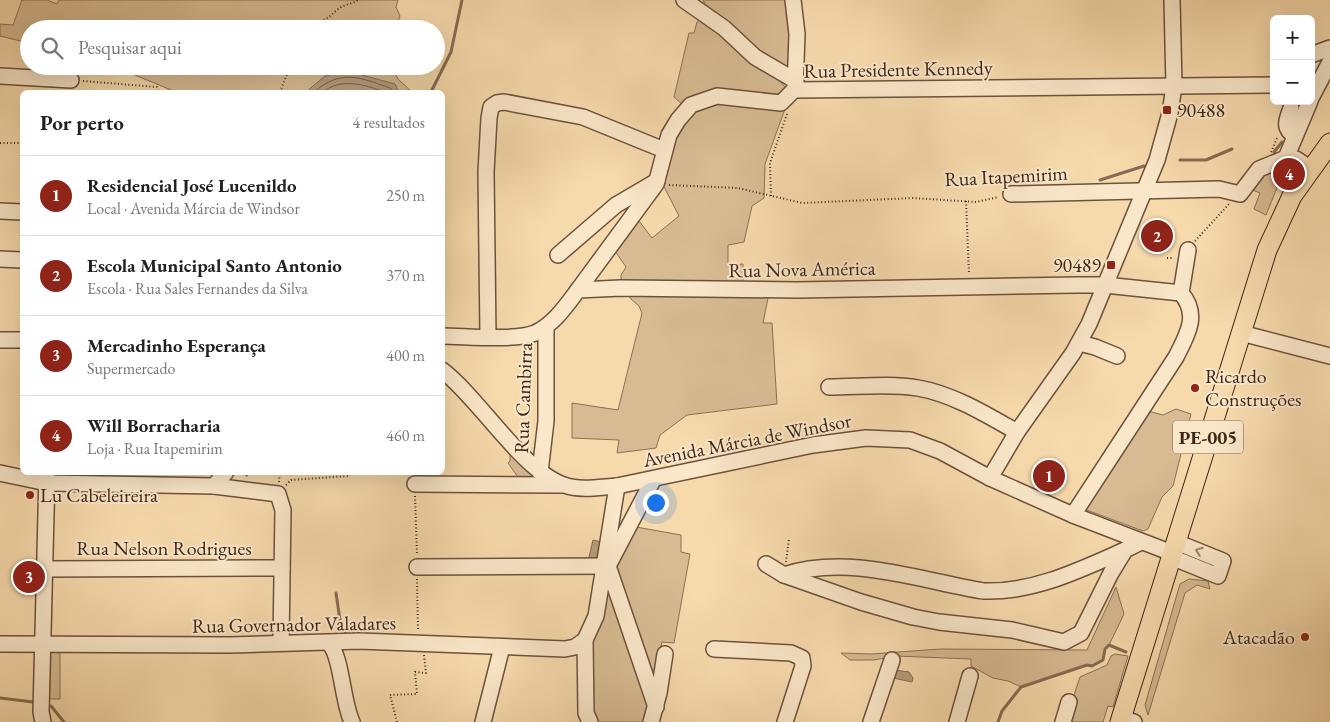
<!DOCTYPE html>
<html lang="pt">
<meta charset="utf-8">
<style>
body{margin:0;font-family:"EB Garamond",serif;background:#f2f2f2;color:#222}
.controls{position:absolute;right:15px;top:15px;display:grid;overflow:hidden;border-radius:8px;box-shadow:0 5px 20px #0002}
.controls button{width:45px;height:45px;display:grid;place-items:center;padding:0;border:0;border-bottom:1px solid #e0e0e0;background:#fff;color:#222;font:25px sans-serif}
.you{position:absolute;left:655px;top:502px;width:18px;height:18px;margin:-12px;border:4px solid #fff;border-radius:50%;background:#1a73e8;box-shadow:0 0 0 8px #1a73e833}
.badge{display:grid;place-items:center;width:32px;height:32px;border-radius:50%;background:#8f2418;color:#fff;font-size:16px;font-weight:700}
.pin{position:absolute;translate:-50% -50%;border:2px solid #fff;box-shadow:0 1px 5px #0006}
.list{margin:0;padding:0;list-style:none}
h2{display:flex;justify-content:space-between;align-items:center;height:65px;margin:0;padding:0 20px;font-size:21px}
h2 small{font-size:16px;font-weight:400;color:#767676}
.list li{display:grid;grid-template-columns:32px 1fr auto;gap:15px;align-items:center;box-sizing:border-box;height:80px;padding:0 20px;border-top:1px solid #e0e0e0}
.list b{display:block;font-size:19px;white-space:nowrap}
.list p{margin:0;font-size:16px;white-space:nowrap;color:#767676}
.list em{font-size:16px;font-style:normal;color:#767676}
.icon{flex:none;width:28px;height:28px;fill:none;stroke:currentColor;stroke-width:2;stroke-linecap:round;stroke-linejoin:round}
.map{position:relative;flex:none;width:1330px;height:722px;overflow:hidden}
.search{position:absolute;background:#fff;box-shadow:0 5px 20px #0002;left:20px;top:20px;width:425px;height:55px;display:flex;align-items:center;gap:12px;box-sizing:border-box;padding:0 18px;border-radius:28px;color:#767676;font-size:19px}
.panel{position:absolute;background:#fff;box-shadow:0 5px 20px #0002;left:20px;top:90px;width:425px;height:385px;border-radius:8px}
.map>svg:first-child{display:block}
.green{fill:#d8bb93;stroke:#8b7056}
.water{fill:#b89c7a;stroke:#876c53}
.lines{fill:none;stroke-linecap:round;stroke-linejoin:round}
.shore{stroke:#7b6049;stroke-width:1}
.stream{stroke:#876c53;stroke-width:3}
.minor-casing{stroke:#6c523d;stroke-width:18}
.major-casing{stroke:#3e2518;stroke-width:21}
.path{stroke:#3e2518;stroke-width:2;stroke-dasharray:1 2.5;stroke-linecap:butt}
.minor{stroke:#fae7c9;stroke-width:15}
.major{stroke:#f7daac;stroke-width:19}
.oneway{stroke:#9c8670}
.poi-dot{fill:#8f2418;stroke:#fae7c9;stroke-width:2}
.labels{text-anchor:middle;stroke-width:4;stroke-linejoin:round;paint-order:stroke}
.shield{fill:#fae7c9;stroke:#765f4d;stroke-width:1}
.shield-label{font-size:19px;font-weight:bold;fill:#3e2518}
.street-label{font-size:20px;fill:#3e2518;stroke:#fae7c9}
.poi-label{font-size:20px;fill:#3e2518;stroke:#fae7c9;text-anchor:start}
</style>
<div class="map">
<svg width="1330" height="722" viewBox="0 0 1330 722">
<rect width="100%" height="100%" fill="#f7daac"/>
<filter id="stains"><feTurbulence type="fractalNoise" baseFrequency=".004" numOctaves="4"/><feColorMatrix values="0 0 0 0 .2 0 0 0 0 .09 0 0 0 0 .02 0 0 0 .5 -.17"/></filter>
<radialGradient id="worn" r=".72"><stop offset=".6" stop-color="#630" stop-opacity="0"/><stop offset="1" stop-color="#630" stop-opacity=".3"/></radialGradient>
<!-- green -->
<g class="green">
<path d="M22 0H47L57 4 59 0H398L396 7 400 16 395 29H29V43L0 36V24L13 25Z"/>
<path d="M703 0H791L793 31 788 70 770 64 706 6Z"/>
<path d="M701 19 773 73 785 87 782 92 774 97 691 99 682 104 674 97 689 33H694L697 22Z"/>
<path d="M113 66H391L398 79 412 92H176Z"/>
<path d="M706 99 785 109 765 164 764 198 752 206 744 242 728 245V266L743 264V284L621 285V275L626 267 613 248 636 217 652 238 679 216 661 181 673 134Z"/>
<path d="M1272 170 1282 175 1266 215 1254 209 1260 193 1250 189 1252 182Z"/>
<path d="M630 292 769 293 763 323H772L777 404 687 415 660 435 656 448 617 453 619 440 572 438V403L618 410 642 313 639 306 630 298Z"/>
<path d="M1176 409 1191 414 1173 486 1162 497 1148 529 1143 531 1084 509 1144 410 1163 415Z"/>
<path d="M510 448 541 486 525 487 508 463 510 461Z"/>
<path d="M636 527 681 535V552L690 554 674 643 662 642 655 675 646 671 612 564Z"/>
<path d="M606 577 650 704 647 722H595L593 718 592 636Z"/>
<path d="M1189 579 1208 581 1210 589 1197 585 1185 593 1148 715 1145 705 1180 584Z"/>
<path d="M1116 587 1124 614 1109 645 1105 649 1103 660 1092 666 1087 665 1021 687 1008 681 993 678 971 666V659L896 656 874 660H850L841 653 871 654 940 649 1087 650Z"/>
<path d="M45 651H60V699H46Z"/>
<path d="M1115 654 1128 656 1113 707 1108 706 1103 722H1065L1080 677 1107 665 1111 656Z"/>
</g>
<!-- water -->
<g class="water">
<path d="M347 71 395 84 399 92H306L325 76Z"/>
<path d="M593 540 601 542 597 559 589 557Z"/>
<path d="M895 670 909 672 913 678 912 682 893 678Z"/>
</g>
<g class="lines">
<!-- shore -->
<g class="shore">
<path d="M314 92C341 69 359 77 390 88L394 92"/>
<path d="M323 92C341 77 365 85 385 92"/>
</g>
<!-- stream -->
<g class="stream">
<path d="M431 92 451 52 462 0"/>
<path d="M1274 152 1282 142"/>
<path d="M1180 160H1206L1232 149"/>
<path d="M1100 180 1144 166"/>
<path d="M336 593 341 627 348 637"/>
<path d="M0 698 33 702"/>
<path d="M51 706 64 722"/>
<path d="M998 722 1002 711 1021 687 1087 665 1092 666 1103 660 1105 649 1109 645 1126 652"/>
</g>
<!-- minor casing -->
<g class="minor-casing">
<g id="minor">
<path d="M684 0 724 28 755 57 796 81"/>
<path d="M793 0 797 34 795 89"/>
<path d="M1311 55 1330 48"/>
<path d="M0 76 71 80"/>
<path d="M1311 98 1330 62"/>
<path d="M1291 108C1287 120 1282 128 1295 136"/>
<path d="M1286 158 1310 101"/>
<path d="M1011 194 1219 189 1240 194 1259 169 1286 158 1296 159 1311 169"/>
<path d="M0 211 22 212"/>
<path d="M558 255 616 205 657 181"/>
<path d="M0 259 22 260"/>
<path d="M578 290 656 184 669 135 678 120 691 105 717 96 781 103 794 90 1274 85"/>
<path d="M1241 333 1330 356"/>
<path d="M442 336C465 336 516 341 535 333 554 324 566 306 578 290L621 288 797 290 1077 285H1105L1181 293"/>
<path d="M488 336 486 172 489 118 491 107 497 103 504 102 583 117 664 150"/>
<path d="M0 340H22"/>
<path d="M1079 343 1095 347 1117 356"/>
<path d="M442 370C480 399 522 471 564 485 581 491 600 487 617 486L813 445 866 438 910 440 940 451 990 478 1073 515 1172 553"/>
<path d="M829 387C858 387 889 383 918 388 953 394 987 415 1017 432"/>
<path d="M540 472 546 421V327"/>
<path d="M0 473 47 483 214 486 278 494 283 510 281 642"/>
<path d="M990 478 1017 432 1073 353 1089 324 1157 160 1170 113 1174 86 1172 0"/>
<path d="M653 480 608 566 656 707"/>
<path d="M415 484 562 485"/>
<path d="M214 486 226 472"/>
<path d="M1073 515 1176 357C1187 335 1200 315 1181 293L1188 250"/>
<path d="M1171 557 1218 576 1223 561 1176 542"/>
<path d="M766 564 784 575 861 602 913 617 939 622 1012 630 1064 642 1081 633 1111 573 1125 550 1141 542"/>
<path d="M417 567 608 566"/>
<path d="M46 569 282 568"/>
<path d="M784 575C848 554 918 580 983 591 1033 593 1080 570 1125 550"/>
<path d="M329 643C342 657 342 701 352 722"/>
<path d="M0 644 230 645 359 641 565 649 575 647 585 640"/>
<path d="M714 649 791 653 802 658 803 666 785 722"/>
<path d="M1122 718 1134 722"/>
<path d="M43 722 41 712 47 474"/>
<path d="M483 722 502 647"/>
<path d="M590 722 586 713 585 640 596 616 617 486"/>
<path d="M651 722 659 693 665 654"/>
<path d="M871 722 892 660"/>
<path d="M957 722 970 676"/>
<path d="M1063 722 1069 702"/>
</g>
</g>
<!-- major casing -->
<g class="major-casing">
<path id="major" d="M1120 722 1267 250 1292 196 1330 143"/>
</g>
<!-- path -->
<g class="path">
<path d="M310 29 311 21C328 24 330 13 343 6 348 4 354 3 358 0"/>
<path d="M83 81 157 87 158 92"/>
<path d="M280 92 290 66"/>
<path d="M0 143H22"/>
<path d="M1271 152 1278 136"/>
<path d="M669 185 738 188 802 203 913 198 976 202 999 197"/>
<path d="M771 196 770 163 787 114"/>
<path d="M966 201 969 274"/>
<path d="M1195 241 1229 204"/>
<path d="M1167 258H1174"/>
<path d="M246 472 247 478"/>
<path d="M279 482 280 472"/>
<path d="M286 485 291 480 349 476 351 473 358 472"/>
<path d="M415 496 417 554"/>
<path d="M786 562 789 539"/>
<path d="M417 579 418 631"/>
<path d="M397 722 390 695 417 694 415 672 426 673 424 655"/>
</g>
<!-- minor -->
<use href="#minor" class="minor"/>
<!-- major -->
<use href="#major" class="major"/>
</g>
<!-- one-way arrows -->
<defs><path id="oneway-chevron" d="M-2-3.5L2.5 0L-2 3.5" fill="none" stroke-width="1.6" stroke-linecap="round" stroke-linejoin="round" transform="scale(1.25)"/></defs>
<use class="oneway" href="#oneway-chevron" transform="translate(1199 551) rotate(-159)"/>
<!-- markers -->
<g class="poi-dot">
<rect x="1162" y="105" width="10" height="10" rx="2.5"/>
<rect x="1106" y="260" width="10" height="10" rx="2.5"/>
<circle cx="1195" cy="388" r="5"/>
<circle cx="30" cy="495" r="5"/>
<circle cx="1305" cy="637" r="5"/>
</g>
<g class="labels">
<!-- shield labels -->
<rect class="shield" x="1173" y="420.5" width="70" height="33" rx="4"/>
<g class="shield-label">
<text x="1208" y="444">PE-005</text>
</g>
<!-- street labels -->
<g class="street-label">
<text transform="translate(898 69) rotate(-1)" y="7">Rua Presidente Kennedy</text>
<text transform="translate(1006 176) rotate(-3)" y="7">Rua Itapemirim</text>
<text transform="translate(802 269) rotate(-1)" y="7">Rua Nova América</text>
<text transform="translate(523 398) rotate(-88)" y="7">Rua Cambirra</text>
<text transform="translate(747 440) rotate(-11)" y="7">Avenida Márcia de Windsor</text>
<text x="164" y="555">Rua Nelson Rodrigues</text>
<text transform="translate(294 624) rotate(-1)" y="7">Rua Governador Valadares</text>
</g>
<!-- poi labels -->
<g class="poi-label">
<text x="1177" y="117">90488</text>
<text x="1101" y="272" text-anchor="end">90489</text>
<text x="1205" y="383">Ricardo<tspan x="1205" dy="23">Construções</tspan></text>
<text x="40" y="502">Lu Cabeleireira</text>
<text x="1295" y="644" text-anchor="end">Atacadão</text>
</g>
</g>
<rect width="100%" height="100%" filter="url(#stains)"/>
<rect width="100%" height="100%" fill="url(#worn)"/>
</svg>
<div class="controls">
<button>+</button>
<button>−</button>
</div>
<div class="you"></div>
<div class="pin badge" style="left:1049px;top:476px">1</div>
<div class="pin badge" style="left:1157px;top:236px">2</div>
<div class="pin badge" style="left:29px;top:577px">3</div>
<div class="pin badge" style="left:1289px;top:174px">4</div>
<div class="search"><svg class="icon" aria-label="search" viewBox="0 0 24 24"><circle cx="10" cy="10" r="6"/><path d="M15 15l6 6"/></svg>Pesquisar aqui</div>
<section class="panel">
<h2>Por perto<small>4 resultados</small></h2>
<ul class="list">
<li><span class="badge">1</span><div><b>Residencial José Lucenildo</b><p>Local · Avenida Márcia de Windsor</p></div><em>250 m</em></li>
<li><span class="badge">2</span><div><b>Escola Municipal Santo Antonio</b><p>Escola · Rua Sales Fernandes da Silva</p></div><em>370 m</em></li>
<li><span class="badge">3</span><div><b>Mercadinho Esperança</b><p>Supermercado</p></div><em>400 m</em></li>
<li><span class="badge">4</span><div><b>Will Borracharia</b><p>Loja · Rua Itapemirim</p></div><em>460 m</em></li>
</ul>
</section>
</div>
